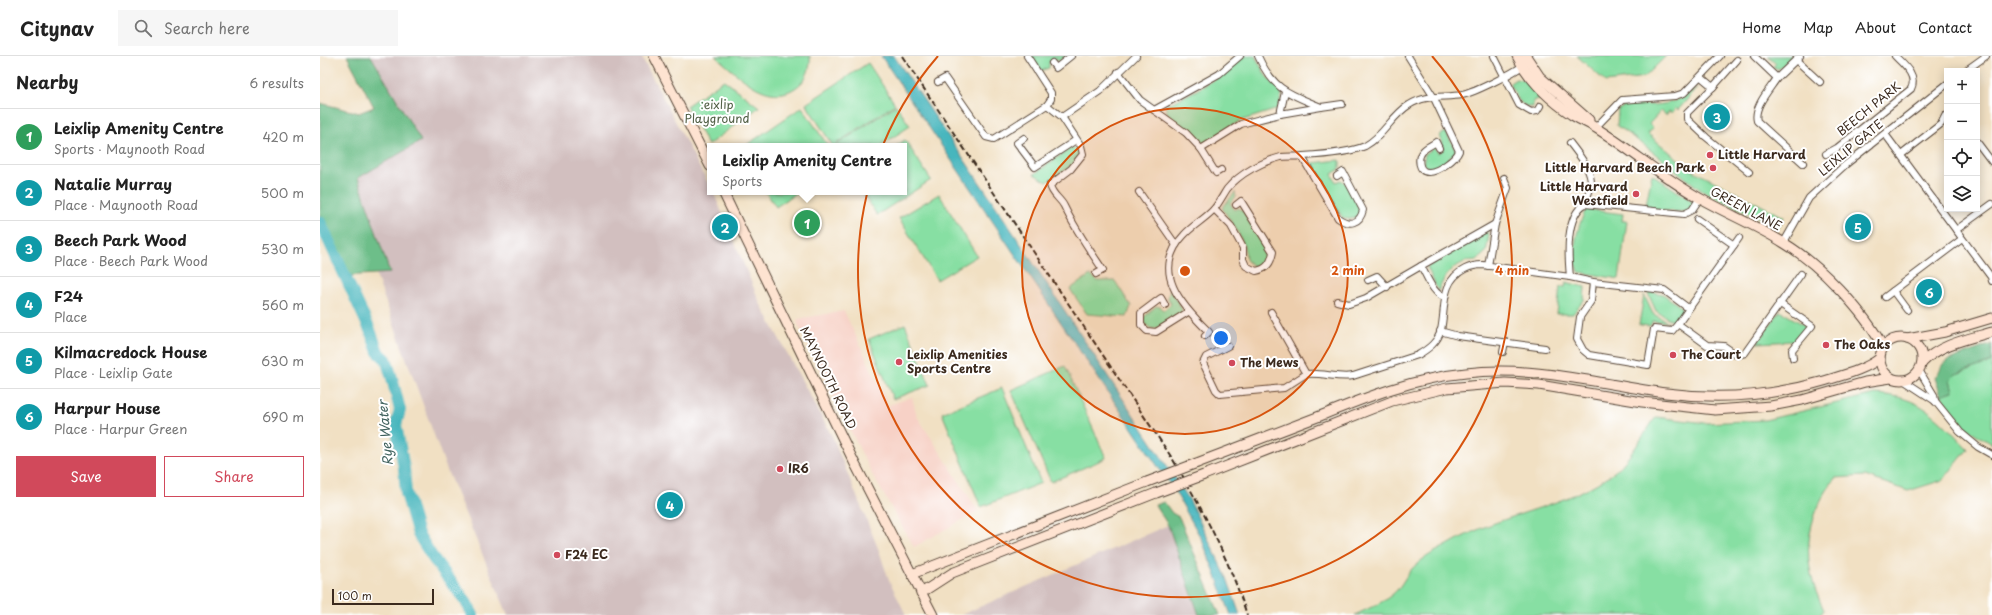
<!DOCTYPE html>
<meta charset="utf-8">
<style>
body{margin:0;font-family:"Playpen Sans",sans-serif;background:#f6f6f6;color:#222}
.controls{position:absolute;right:12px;top:12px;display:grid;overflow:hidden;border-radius:0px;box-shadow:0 2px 10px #0003}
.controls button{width:36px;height:36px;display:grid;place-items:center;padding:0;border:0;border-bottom:1px solid #e0e0e0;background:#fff;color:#222;font:20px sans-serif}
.scale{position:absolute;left:12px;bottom:10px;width:102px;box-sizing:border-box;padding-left:4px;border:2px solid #3b2a1e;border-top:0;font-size:11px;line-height:14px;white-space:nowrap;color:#3b2a1e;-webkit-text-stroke:3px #fff;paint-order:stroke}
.you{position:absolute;left:901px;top:282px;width:14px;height:14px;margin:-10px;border:3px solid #fff;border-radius:50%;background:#1a73e8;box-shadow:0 0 0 6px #1a73e833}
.badge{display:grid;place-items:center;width:26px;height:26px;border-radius:50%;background:#d1495b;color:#fff;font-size:13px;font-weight:700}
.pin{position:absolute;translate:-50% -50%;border:2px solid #fff;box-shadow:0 1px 4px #0006}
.popup{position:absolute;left:387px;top:87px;width:200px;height:52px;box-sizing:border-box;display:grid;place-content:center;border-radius:0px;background:#fff;filter:drop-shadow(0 1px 3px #0005);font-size:13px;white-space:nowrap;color:#767676}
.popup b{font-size:15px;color:#222}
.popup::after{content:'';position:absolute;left:50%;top:100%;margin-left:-8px;border:8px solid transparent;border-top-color:#fff}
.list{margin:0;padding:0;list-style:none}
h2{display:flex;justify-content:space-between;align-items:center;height:52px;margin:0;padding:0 16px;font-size:17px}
h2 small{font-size:13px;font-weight:400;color:#767676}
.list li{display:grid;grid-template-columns:26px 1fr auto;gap:12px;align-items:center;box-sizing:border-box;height:56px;padding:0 16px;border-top:1px solid #e0e0e0}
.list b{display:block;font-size:15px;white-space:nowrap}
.list p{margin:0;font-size:13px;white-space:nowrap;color:#767676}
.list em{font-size:13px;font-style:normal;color:#767676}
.actions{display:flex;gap:8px;padding:12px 16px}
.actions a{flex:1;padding:9px 0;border:1px solid #d1495b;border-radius:0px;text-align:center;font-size:14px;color:#d1495b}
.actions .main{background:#d1495b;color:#fff}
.icon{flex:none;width:22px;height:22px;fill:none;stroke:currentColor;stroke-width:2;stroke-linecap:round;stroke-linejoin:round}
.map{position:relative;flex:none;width:1672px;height:559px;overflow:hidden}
header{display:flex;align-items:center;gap:24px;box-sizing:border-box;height:56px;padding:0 20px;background:#fff;border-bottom:1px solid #e0e0e0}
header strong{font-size:19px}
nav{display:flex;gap:22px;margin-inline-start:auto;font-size:14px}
.search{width:280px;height:36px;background:#f6f6f6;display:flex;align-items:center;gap:10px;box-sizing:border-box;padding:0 14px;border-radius:0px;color:#767676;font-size:15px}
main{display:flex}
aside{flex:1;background:#fff}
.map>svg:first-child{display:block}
.built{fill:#f7d1c6}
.industrial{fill:#d2bfbf}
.green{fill:#87dfa3;stroke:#618460}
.forest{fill:#6dbe89;stroke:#547454}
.water{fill:#47b6bd;stroke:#41706e}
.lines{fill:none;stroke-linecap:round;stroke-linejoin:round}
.river{stroke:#47b6bd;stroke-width:12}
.street-casing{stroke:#564537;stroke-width:8}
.secondary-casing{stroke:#564537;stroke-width:11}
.street{stroke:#fff;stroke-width:6}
.secondary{stroke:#fee3d1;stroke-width:9}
.rail{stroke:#3b2a1e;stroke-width:2;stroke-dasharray:6 3;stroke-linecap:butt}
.secondary-bridge-casing{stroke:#564537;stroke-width:11;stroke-linecap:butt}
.secondary-bridge{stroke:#fee3d1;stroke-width:9}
.ring{fill:none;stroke:#d7540e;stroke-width:2}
.poi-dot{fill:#d1495b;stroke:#fff;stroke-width:1.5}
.labels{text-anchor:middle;stroke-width:4;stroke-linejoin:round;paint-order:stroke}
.park-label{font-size:12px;fill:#526046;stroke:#fff}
.street-label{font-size:12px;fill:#3b2a1e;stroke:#fff}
.poi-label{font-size:12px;font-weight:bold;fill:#3b2a1e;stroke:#fff;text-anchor:start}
.water-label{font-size:13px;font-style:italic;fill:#40625e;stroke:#fff}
.centre{fill:#d7540e;stroke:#fff;stroke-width:2}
.ring-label{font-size:12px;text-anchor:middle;font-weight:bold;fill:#d7540e;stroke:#fff;stroke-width:4;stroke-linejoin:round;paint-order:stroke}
</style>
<header>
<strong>Citynav</strong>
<div class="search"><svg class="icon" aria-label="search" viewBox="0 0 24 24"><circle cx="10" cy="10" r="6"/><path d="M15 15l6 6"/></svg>Search here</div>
<nav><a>Home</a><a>Map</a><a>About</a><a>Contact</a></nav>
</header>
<main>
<aside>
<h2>Nearby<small>6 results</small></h2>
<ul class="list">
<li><span class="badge" style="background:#2e9e5b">1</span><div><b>Leixlip Amenity Centre</b><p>Sports · Maynooth Road</p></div><em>420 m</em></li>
<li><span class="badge" style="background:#0f9aa8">2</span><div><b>Natalie Murray</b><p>Place · Maynooth Road</p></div><em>500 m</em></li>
<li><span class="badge" style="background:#0f9aa8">3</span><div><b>Beech Park Wood</b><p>Place · Beech Park Wood</p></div><em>530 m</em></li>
<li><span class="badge" style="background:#0f9aa8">4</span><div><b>F24</b><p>Place</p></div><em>560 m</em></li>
<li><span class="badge" style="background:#0f9aa8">5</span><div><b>Kilmacredock House</b><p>Place · Leixlip Gate</p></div><em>630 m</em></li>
<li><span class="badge" style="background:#0f9aa8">6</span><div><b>Harpur House</b><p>Place · Harpur Green</p></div><em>690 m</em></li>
</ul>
<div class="actions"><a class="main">Save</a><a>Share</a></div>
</aside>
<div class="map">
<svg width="1672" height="559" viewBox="0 0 1672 559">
<rect width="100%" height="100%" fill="#fff"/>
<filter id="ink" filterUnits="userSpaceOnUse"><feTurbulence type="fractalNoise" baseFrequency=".025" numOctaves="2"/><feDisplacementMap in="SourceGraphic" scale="8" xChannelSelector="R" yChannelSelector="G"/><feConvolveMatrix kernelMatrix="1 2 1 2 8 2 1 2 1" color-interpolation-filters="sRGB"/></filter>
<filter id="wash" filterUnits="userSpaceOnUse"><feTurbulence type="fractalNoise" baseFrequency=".012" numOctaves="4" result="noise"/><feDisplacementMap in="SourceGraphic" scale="16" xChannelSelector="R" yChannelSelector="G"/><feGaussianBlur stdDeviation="0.9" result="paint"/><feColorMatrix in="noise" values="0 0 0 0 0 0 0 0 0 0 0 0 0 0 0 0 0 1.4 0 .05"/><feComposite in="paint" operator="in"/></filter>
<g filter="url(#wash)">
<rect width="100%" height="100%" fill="#f1e0c3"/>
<!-- built -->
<path class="built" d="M524 255 572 357 569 349 592 341 597 360 658 455 594 491 552 418 477 266 478 263Z"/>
<!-- industrial -->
<g class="industrial">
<path d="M51 0H321L390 131V136H393L395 140 441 249 513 382 558 492 569 524 586 559H188L128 417 15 107 101 85Z"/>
<path d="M848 469 879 559H641Z"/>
</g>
<!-- green -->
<g class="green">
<path d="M395 0H490C491 11 487 23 478 30 448 53 418 18 395 0Z"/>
<path d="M711 0H746L739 5 735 2 729 6V12L721 15Z"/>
<path d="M924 0H935L946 20 961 35 962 38 958 53 920 65 885 87 880 86 847 57 846 49C879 34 897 24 924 0Z"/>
<path d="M1257 0H1346L1325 21 1286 26Z"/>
<path d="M1448 0H1473L1459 13 1453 11 1456 7Z"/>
<path d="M548 7 575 48 513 90 486 48Z"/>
<path d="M1196 23 1206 25 1221 42 1213 45V51C1199 52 1195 37 1190 27Z"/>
<path d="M404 24 439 51 388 89 366 50Z"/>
<path d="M1378 31 1358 54 1356 52 1352 57 1349 55 1346 59 1341 55 1329 68 1333 72 1328 78 1370 113 1464 161 1459 171 1382 135 1320 86 1297 70 1298 54 1309 48C1339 50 1354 50 1378 31Z"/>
<path d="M576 49 590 70 560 90H515Z"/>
<path d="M482 51 508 90H425Z"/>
<path d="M1126 76 1136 95C1129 104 1120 110 1110 113L1103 108 1105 98 1115 91 1118 97 1124 93 1120 79Z"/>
<path d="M585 84 611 124 557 159 542 136H584V90H576Z"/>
<path d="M751 92 757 93 761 99 749 112 727 126 714 118Z"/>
<path d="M1020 104V113L1012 118 1016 126 1021 124C1030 128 1040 149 1040 158 1033 163 1029 165 1022 161L992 107Z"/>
<path d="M1332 118 1376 148 1370 156 1325 154Z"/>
<path d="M446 136H478L456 151Z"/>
<path d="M915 136 916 141 910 147 915 154 918 152 923 154 944 186 949 199 945 208 934 211 926 204C926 184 912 168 902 152Z"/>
<path d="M619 138 657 200 617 224 579 162Z"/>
<path d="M1266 153 1303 158 1302 165H1307L1299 223 1259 216C1250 195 1257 173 1266 153Z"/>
<path d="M1165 176H1168L1169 179 1166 196 1157 204 1146 205 1133 212 1124 223 1118 235 1107 211Z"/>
<path d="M770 219 778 225H795L811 250 807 261 767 258 750 233Z"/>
<path d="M1246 226 1265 231 1264 244 1253 258H1237L1240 231H1245Z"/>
<path d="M850 232 862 253 861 257 837 272 833 273C827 271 824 268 824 261L836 250 841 251 844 254 851 248 848 242Z"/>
<path d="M1327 235 1343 238 1361 251 1362 256 1354 266 1336 255Z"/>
<path d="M1324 239 1333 258 1348 266 1333 265 1330 270 1319 269Z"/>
<path d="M1460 255 1486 270 1475 285 1437 287Z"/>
<path d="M585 268 610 329 573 343 549 283Z"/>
<path d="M1672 306V388L1646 372 1621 339 1633 335 1630 324 1636 318Z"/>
<path d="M745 310 786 402 731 426 691 334Z"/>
<path d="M682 332 721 427 661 451 622 357Z"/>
<path d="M1555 338C1602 340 1618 362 1648 393L1623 424 1588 435 1545 420 1515 422C1484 465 1480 506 1504 554L1500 559H1035C1049 552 1066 546 1077 534 1084 526 1088 515 1097 508 1107 499 1121 493 1133 486 1183 457 1249 451 1294 416 1308 406 1325 376 1336 361L1386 367 1445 364Z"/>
</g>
<!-- forest -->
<g class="forest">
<path d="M27 0H51L101 85 38 122 70 217 25 220 0 168V47L39 57 54 51Z"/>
<path d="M1672 288V306L1636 318 1630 324 1633 335 1621 339 1615 322 1626 305Z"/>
<path d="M844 446 852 457 859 461 900 559H879L848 469 835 449Z"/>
</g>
<!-- water -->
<path class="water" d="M561 0H574L675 149 869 443 907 522 920 559H911L882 484 857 439Z"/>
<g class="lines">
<!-- river -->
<path class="river" d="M0 166 50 274 58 296 66 303 72 322 80 354 76 369 84 412 86 437 98 478 113 502 145 544 153 559"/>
</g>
</g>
<g filter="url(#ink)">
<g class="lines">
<!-- street casing -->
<g class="street-casing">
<g id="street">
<path d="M1088 0 1113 40 1139 95C1136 103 1118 116 1109 116 1098 117 1097 101 1103 95 1106 91 1112 89 1116 86L1119 92"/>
<path d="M1174 0 1199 49 1211 56 1217 55 1220 50"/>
<path d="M1434 0 1457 22 1480 0"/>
<path d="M1476 4 1500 26"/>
<path d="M732 7 736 12 751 0"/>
<path d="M1645 15 1666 0"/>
<path d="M798 16 820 44 866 77 881 93 896 117 901 114"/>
<path d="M1381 21 1393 31 1417 4"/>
<path d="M1457 22C1450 33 1433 51 1437 65L1483 107"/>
<path d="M618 26 625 22 666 81 674 83 727 49 731 43V37L707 0"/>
<path d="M1393 31 1367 57V63L1386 81 1429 116"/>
<path d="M727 49 742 61 780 35 816 0"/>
<path d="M1001 51 1022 48"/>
<path d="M834 54 899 18 920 0"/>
<path d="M960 58 965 36"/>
<path d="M742 61 761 90 763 98 751 113 730 129C732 139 740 142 744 150 755 173 769 193 783 214L776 218"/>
<path d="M1276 71 1302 44 1355 40 1364 37 1400 0"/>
<path d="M1565 78 1636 174 1672 148"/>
<path d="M704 82 697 87 715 111 756 84"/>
<path d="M1657 86 1672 106"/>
<path d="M1250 87C1259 99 1272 114 1271 129 1270 135 1266 142 1265 148"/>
<path d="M881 93 921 68 960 58 1001 51C970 38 953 34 938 0"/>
<path d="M1506 98 1517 92 1591 33C1598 20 1583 8 1575 0"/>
<path d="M1581 99 1621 68 1625 60"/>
<path d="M982 101 1018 162C1029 170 1040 168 1043 154L1023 116 1017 120"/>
<path d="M819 136 856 189"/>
<path d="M894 153 911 170 923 192V203L926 210 936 215C947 213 951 207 953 196L921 145 916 149"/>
<path d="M1377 163 1414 189"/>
<path d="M1636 174 1671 221 1672 225"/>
<path d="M1419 182 1358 268 1387 289 1404 290 1417 299 1425 297 1481 218"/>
<path d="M1464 186 1489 142 1525 109 1627 28"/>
<path d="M1168 210 1175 168 1188 132 1184 122"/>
<path d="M1250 221 1273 226 1344 234 1368 252"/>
<path d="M1048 224 1057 220 1067 231"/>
<path d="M1273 226 1271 245 1260 261 1257 283 1263 294 1269 299 1328 309 1334 273 1352 275 1358 268"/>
<path d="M1573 235 1587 254"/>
<path d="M1125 241C1113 239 1107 220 1101 210L1175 168"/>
<path d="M1565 241 1642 183"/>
<path d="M1017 245 1029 248 1046 242 1101 210"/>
<path d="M1459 247 1492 270 1472 294 1473 302"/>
<path d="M845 249 841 242 821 257V269L827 275 836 276 868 256"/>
<path d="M1120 275 1138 280 1225 292"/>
<path d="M885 280 889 276C861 249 830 215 864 179 873 169 885 163 894 153 899 147 903 139 907 133 920 117 942 106 961 101 968 100 976 101 983 100 1000 99 1029 97 1045 90 1064 80 1072 59 1089 49 1106 38 1123 42 1142 39 1156 36 1193 17 1204 9"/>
<path d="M908 290 886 301 883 307 896 334 900 338 964 332 986 318 951 256"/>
<path d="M1183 296 1185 286"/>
<path d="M1599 314 1614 339 1615 345"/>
<path d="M986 318C1002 316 1018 323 1033 320L1098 299C1108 293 1118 286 1121 274 1126 252 1120 225 1145 213 1151 210 1156 209 1163 209L1250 221C1248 200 1245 160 1265 148L1364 158 1372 154 1380 142"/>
<path d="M1583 324 1615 345 1640 376 1658 391 1672 399"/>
</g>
</g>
<!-- secondary casing -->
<g class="secondary-casing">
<g id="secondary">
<path d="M334 0 390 110"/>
<path d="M1197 0C1209 24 1230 44 1252 59 1260 64 1269 67 1276 72 1310 93 1341 120 1376 140 1405 157 1436 169 1464 187 1499 208 1544 255 1563 291"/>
<path d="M1206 0 1220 21 1269 64"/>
<path d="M403 136 535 408 613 559"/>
<circle cx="1581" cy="303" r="21"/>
<path d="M1587 283 1625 276 1672 262"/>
<path d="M1602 307C1620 288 1648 283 1672 276"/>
<path d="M877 407C918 391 959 376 1000 360 1047 341 1094 322 1146 317 1214 309 1279 328 1346 337 1400 344 1453 340 1504 325 1523 319 1545 314 1560 302"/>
<path d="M884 419 1072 345 1127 332 1185 327 1219 329 1322 346 1395 354 1451 350 1482 344 1545 326 1571 322"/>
<path d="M592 518 827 426"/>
<path d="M601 537 632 517 836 437"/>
</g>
</g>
<!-- street -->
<use href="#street" class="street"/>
<!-- secondary -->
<use href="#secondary" class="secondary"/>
<!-- rail -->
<path class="rail" d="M582 0 852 402C882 452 909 503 927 559"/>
<!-- secondary-bridge casing -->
<g class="secondary-bridge-casing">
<g id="secondary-bridge">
<path d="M827 426 877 407"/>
<path d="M836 437 884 419"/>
</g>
</g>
<!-- secondary-bridge -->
<use href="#secondary-bridge" class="secondary-bridge"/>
</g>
</g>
<!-- distance rings -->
<circle cx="865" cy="215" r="163" fill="#d7540e" fill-opacity=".12"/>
<g class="ring">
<circle cx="865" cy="215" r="163"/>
<path d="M1112 0A327 327 0 1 1 618 0"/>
</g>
<!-- markers -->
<g class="poi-dot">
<circle cx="1390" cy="99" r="4"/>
<circle cx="1393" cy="112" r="4"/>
<circle cx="1316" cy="138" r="4"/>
<circle cx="1506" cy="289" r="4"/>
<circle cx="1353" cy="299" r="4"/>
<circle cx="579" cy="306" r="4"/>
<circle cx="912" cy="307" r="4"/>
<circle cx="460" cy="413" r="4"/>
<circle cx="237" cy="499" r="4"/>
</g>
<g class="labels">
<!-- park labels -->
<g class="park-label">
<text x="397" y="53">:eixlip<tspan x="397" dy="14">Playground</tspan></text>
</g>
<!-- street labels -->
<g class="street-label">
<text transform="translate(1549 53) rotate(-39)" y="4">BEECH PARK</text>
<text transform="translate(1531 92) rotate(-40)" y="4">LEIXLIP GATE</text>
<text transform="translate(1426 153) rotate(28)" y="4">GREEN LANE</text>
<text transform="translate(508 322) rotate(64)" y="4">MAYNOOTH ROAD</text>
</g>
<!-- poi labels -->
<g class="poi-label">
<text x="1398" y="103">Little Harvard</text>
<text x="1385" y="116" text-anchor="end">Little Harvard Beech Park</text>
<text x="1308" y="135" text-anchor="end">Little Harvard<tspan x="1308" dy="14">Westfield</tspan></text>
<text x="1514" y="293">The Oaks</text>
<text x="587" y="303">Leixlip Amenities<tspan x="587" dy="14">Sports Centre</tspan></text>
<text x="1361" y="303">The Court</text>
<text x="920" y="311">The Mews</text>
<text x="468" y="417">IR6</text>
<text x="245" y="503">F24 EC</text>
</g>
<!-- water labels -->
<g class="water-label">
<text transform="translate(65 377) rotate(-95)" y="5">Rye Water</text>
</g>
</g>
<circle cx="865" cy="215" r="6" class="centre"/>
<g class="ring-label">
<text x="1028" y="219">2 min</text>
<text x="1192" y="219">4 min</text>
</g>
</svg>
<div class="controls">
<button>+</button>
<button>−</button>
<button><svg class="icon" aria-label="locate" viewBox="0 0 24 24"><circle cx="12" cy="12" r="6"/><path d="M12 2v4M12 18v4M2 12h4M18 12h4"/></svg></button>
<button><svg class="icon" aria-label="layers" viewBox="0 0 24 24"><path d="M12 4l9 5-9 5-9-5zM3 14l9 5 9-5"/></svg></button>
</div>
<div class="scale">100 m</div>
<div class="you"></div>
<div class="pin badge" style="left:487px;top:167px;background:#2e9e5b">1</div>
<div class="popup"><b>Leixlip Amenity Centre</b>Sports</div>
<div class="pin badge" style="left:405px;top:171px;background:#0f9aa8">2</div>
<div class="pin badge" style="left:1397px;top:61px;background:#0f9aa8">3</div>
<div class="pin badge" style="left:350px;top:449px;background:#0f9aa8">4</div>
<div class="pin badge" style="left:1538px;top:171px;background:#0f9aa8">5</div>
<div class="pin badge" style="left:1609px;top:236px;background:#0f9aa8">6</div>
</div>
</main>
